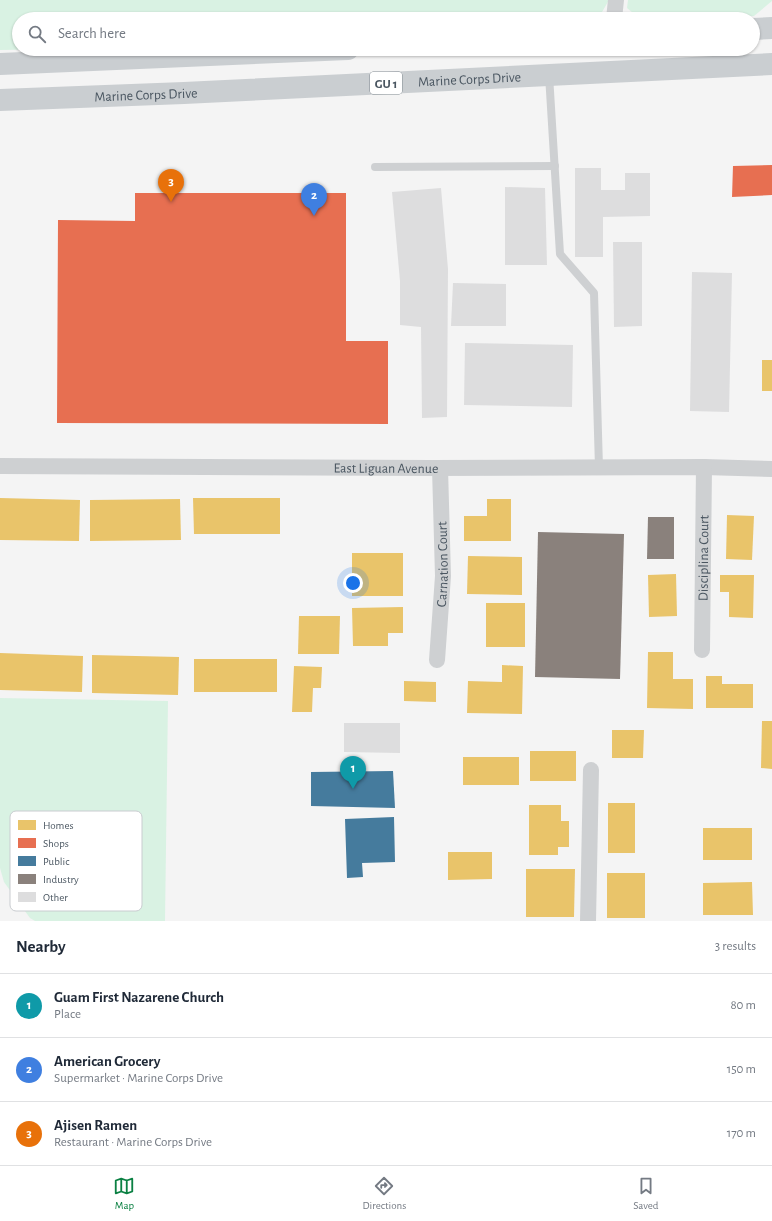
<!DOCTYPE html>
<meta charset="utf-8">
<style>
body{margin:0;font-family:"Alegreya Sans",sans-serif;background:#f2f2f3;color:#1f2937}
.you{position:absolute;left:353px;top:583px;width:14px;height:14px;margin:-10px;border:3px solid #fff;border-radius:50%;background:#1a73e8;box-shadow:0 0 0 6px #1a73e833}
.badge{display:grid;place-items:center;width:26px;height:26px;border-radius:50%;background:#0b8043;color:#fff;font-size:13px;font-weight:700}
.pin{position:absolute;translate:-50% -33px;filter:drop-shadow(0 1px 2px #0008)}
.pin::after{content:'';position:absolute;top:21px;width:14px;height:12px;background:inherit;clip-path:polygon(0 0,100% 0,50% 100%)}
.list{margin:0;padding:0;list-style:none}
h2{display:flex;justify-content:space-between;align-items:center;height:52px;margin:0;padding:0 16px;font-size:17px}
h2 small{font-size:13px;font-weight:400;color:#747a83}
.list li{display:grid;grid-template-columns:26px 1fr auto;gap:12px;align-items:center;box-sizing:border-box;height:64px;padding:0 16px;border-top:1px solid #e0e1e3}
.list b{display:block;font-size:15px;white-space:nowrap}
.list p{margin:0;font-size:13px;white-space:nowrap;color:#747a83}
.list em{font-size:13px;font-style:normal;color:#747a83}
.icon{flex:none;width:22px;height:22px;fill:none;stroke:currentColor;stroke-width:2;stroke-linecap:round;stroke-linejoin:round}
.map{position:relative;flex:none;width:772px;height:921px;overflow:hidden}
.search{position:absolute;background:#fff;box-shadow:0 1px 3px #0004;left:12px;right:12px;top:12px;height:44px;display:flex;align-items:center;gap:10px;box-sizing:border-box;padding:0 14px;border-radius:22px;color:#747a83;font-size:15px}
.sheet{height:244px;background:#fff}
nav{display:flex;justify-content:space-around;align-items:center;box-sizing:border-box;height:56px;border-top:1px solid #e0e1e3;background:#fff;font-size:11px;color:#747a83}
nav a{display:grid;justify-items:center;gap:2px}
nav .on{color:#0b8043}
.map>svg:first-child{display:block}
.green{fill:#d9f2e3}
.homes{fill:#e9c46a}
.shops{fill:#e76f51}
.public{fill:#457b9d}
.industry{fill:#8a817c}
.building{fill:#ddddde}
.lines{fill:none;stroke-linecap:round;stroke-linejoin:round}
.service{stroke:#ced0d2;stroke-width:8}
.minor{stroke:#ced0d2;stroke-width:16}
.primary{stroke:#caced1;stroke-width:22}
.labels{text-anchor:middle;stroke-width:4;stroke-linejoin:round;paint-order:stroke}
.shield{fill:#fff;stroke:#808990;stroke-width:1}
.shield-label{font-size:13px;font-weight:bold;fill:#4a5661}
.street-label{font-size:14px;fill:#4a5661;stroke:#fff}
.key{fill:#fff;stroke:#c9ccd0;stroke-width:1}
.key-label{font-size:11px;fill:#4a5661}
</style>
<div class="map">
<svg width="772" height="921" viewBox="0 0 772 921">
<rect width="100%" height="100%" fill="#f4f4f4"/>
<!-- green -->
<g class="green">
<path d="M0 0H609L598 19H19V49H63L0 50Z"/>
<path d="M628 0H772V1L754 16 640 19 627 8Z"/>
<path d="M0 698 168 701 165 921H35L30 918 4 882 0 868Z"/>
</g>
<!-- homes -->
<g class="homes">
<rect x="762" y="360" width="10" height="31"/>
<path d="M0 498 80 500 79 541 0 540Z"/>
<path d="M193 498H280V534H194Z"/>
<path d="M180 499 181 540 90 541V500Z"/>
<path d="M487 499H511V541H464V516H487Z"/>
<path d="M727 515 754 516 752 560 726 559Z"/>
<rect x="352" y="553" width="51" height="43"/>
<path d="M468 556 522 557V595L467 594Z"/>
<path d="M676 574 677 616 649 617 648 575Z"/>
<path d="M720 575H754L753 618 729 617V592H720Z"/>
<rect x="486" y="603" width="39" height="44"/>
<path d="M403 607V633H388V646H353L352 608Z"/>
<path d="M299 616H340L339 654H298Z"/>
<path d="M648 652H673V679H693V709L647 708Z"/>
<path d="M0 653 83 656 82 692 0 690Z"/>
<path d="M92 655 179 657 178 695 92 693Z"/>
<rect x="194" y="659" width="83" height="33"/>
<path d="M502 665 523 666 522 714 467 713 468 681 502 682Z"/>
<path d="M294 666 322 667 321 688H313L312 712H292Z"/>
<path d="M706 676H722V684H753V708H706Z"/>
<path d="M404 681 436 682V702L404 701Z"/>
<path d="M762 721H772V769L761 768Z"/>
<path d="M612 730H644L643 758H612Z"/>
<rect x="530" y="751" width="46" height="30"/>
<rect x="463" y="757" width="56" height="28"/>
<rect x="608" y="803" width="27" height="50"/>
<path d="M529 805H561V821H569V847H558V855H529Z"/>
<rect x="703" y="828" width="49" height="32"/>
<path d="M448 852H492V879L448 880Z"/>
<path d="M526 869H575L574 917H526Z"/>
<rect x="607" y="873" width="38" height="45"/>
<path d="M752 882 753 915H703V883Z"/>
</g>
<!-- shops -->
<g class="shops">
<path d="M772 165V195L732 197 733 166Z"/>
<path d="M135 193H346V341H388V424L57 423 58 220 135 221Z"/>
</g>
<!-- public -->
<g class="public">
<path d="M393 771 395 808 311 806V772Z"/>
<path d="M394 817 395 862 362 863 363 877 347 878 345 819Z"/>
</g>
<!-- industry -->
<g class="industry">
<path d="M648 517H674V559H647Z"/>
<path d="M538 532 624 534 620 679 535 677Z"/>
</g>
<!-- building -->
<g class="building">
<path d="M575 168H601V190H625V173H650V216L603 217V257H575Z"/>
<path d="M505 187 545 188 547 265H505Z"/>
<path d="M441 188 448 269 447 417 422 418 421 327 400 325V281L392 192Z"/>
<path d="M613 242H642V326L614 327Z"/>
<path d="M692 272 732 273 729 412 690 411Z"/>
<path d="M453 283 506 284V326H451Z"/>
<path d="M465 343 573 345 572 407 464 405Z"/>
<path d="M344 723H400V753L344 752Z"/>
</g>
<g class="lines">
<!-- service -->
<g class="service">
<path d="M549 75 560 254 594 293 599 468"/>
<path d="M375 167 555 166"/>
</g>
<!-- minor -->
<g class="minor">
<path d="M614 19 616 0"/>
<path id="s1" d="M0 466 431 468 704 467 772 469"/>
<path id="s2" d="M702 650 704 467"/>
<path id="s3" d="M437 660 443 576 440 468"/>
<path d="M588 921 591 770"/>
</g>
<!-- primary -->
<g class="primary">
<path d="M753 29 772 28"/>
<path d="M0 64 348 49"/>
<path id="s4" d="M0 100 184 93 772 64"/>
</g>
</g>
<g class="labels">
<!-- shield labels -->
<rect class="shield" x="370" y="72" width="32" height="22" rx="3"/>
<g class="shield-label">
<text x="386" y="88">GU 1</text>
</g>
<!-- street labels -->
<g class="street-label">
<text dy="5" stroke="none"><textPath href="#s4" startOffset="470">Marine Corps Drive</textPath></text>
<text dy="5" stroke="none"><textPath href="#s4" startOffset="146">Marine Corps Drive</textPath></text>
<text dy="5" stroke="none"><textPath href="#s1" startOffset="386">East Liguan Avenue</textPath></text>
<text dy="5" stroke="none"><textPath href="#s2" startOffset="92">Disciplina Court</textPath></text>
<text dy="5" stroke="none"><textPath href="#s3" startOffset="96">Carnation Court</textPath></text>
</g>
</g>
<!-- legend -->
<rect x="10" y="811" width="132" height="100" rx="6" class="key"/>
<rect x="18" y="820" width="18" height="10" fill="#e9c46a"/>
<rect x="18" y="838" width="18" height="10" fill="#e76f51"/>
<rect x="18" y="856" width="18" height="10" fill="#457b9d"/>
<rect x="18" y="874" width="18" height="10" fill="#8a817c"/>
<rect x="18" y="892" width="18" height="10" fill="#ddddde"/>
<g class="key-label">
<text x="43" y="829">Homes</text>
<text x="43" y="847">Shops</text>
<text x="43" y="865">Public</text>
<text x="43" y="883">Industry</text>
<text x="43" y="901">Other</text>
</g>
</svg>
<div class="you"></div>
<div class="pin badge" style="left:353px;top:789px;background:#0f9aa8">1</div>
<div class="pin badge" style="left:314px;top:216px;background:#3f7fe0">2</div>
<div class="pin badge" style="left:171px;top:202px;background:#e8710a">3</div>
<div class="search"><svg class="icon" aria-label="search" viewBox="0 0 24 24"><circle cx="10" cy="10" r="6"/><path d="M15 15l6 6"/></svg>Search here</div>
</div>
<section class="sheet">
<h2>Nearby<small>3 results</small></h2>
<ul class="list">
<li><span class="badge" style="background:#0f9aa8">1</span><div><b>Guam First Nazarene Church</b><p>Place</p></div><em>80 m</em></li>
<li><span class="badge" style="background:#3f7fe0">2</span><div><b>American Grocery</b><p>Supermarket · Marine Corps Drive</p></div><em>150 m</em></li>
<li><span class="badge" style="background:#e8710a">3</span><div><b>Ajisen Ramen</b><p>Restaurant · Marine Corps Drive</p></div><em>170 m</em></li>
</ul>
</section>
<nav>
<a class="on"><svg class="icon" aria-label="map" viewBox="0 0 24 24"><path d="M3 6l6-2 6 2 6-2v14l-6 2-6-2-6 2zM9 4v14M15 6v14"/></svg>Map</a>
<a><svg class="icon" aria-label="directions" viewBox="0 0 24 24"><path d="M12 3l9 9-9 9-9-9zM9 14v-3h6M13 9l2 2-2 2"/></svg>Directions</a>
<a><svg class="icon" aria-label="saved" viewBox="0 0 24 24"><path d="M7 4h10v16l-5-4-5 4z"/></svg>Saved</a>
</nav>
